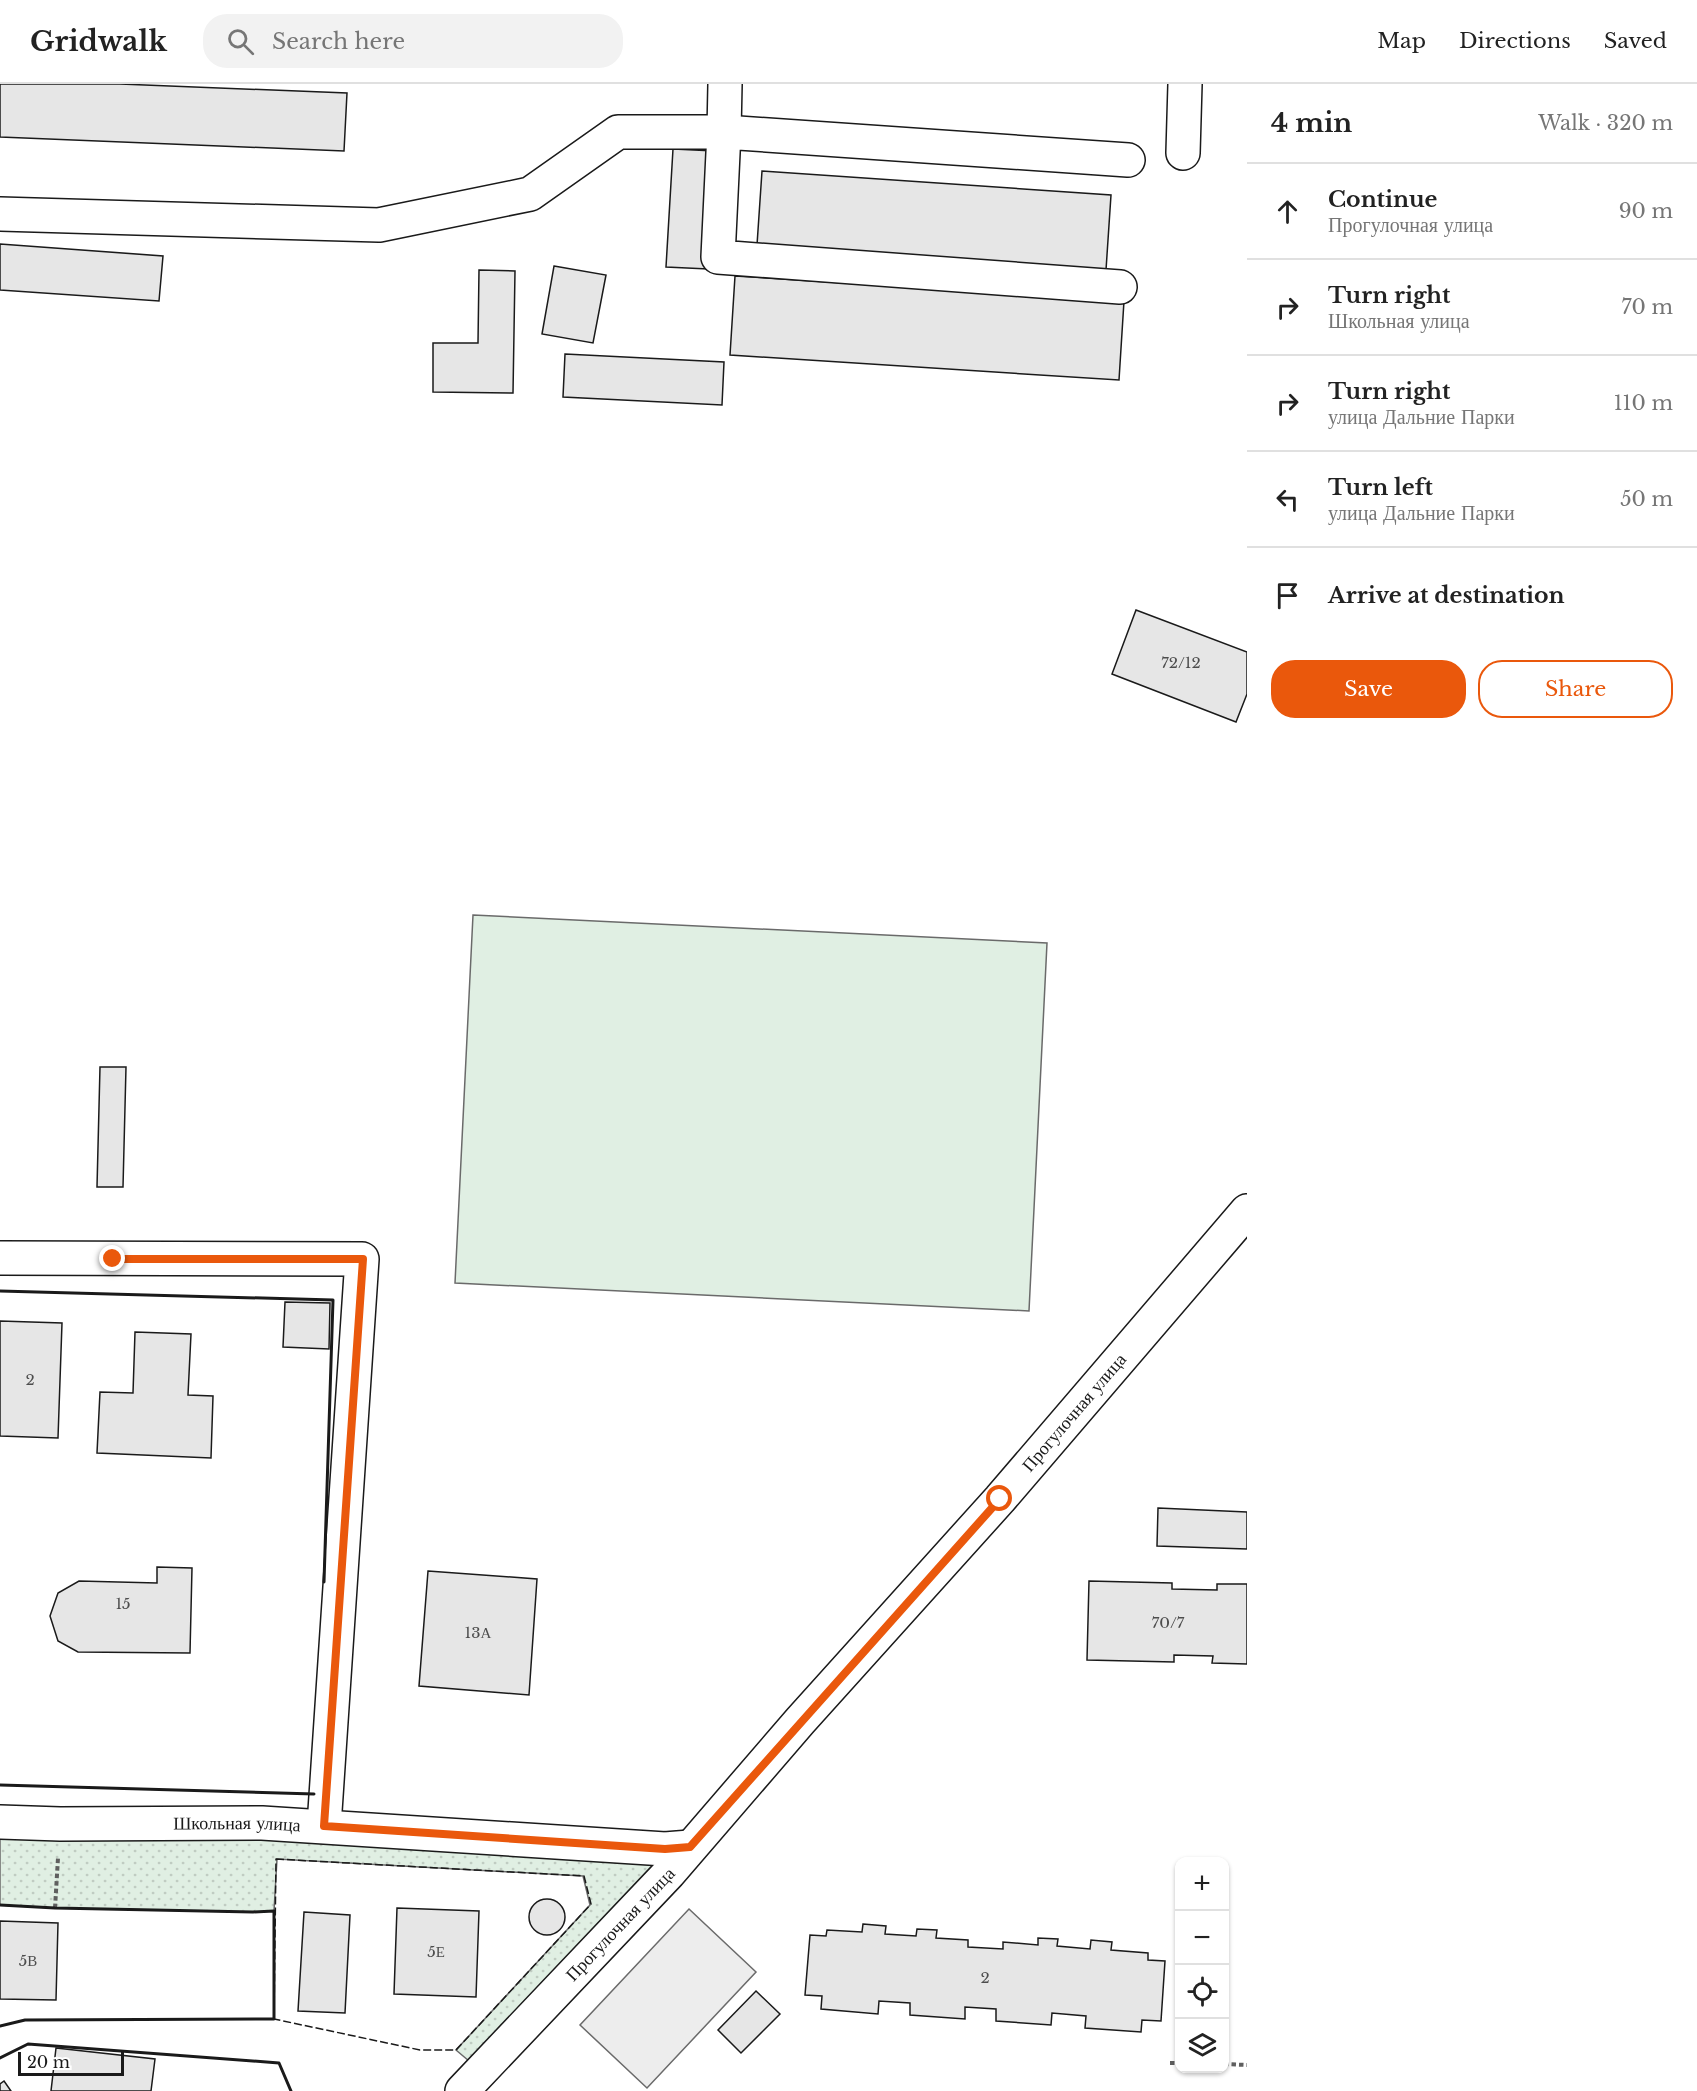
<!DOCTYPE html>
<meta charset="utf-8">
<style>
body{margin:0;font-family:"Libre Baskerville",serif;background:#f2f2f2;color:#222}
.controls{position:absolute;right:18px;bottom:18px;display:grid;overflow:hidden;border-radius:12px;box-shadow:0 2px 4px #0004}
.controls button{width:54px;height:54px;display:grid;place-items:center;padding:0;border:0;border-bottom:2px solid #e0e0e0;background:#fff;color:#222;font:30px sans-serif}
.scale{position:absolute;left:18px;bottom:15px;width:106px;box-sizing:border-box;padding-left:6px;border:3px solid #1a1a1a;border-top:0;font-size:16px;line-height:21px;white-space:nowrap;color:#1a1a1a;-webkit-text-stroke:4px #fff;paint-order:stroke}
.stop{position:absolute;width:18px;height:18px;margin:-14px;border:4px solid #ea580c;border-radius:50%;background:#fff}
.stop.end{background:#ea580c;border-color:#fff;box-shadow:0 2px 6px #0008}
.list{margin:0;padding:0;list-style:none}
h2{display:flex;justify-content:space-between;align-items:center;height:78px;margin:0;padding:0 24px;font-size:26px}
h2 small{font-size:20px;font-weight:400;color:#767676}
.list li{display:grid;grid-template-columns:39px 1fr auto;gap:18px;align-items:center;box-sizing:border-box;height:96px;padding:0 24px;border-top:2px solid #e0e0e0}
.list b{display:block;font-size:22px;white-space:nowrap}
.list p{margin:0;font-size:20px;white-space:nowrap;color:#767676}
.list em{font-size:20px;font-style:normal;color:#767676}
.actions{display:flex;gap:12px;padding:18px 24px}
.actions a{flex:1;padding:14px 0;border:2px solid #ea580c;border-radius:24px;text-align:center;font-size:21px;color:#ea580c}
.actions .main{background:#ea580c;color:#fff}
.icon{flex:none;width:33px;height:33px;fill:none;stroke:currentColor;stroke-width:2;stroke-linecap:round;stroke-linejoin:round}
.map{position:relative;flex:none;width:1247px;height:2007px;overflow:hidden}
header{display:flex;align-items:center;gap:36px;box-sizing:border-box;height:84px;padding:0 30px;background:#fff;border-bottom:2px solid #e0e0e0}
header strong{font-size:28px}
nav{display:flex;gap:33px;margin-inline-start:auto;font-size:21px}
.search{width:420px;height:54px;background:#f2f2f2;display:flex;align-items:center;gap:15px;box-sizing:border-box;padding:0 21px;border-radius:24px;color:#767676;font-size:22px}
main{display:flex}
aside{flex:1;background:#fff}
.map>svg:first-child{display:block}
.grass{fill:url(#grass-dots);stroke:#6a6a6a;stroke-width:1.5}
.garden{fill:#e0efe3;stroke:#6a6a6a;stroke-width:1.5}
.parking{fill:#ededed;stroke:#6a6a6a;stroke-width:1.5}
.building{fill:#e6e6e6;stroke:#1a1a1a;stroke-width:1.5}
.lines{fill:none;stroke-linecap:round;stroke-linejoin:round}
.minor-casing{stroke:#1a1a1a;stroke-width:36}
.path{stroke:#5f5f5f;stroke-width:4;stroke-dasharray:4.5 3;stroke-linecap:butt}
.minor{stroke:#fff;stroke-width:33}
.fence{stroke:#1a1a1a;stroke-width:1.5;stroke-dasharray:8 3;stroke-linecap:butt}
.wall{stroke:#1a1a1a;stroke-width:3}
.route{stroke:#ea580c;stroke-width:8}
.labels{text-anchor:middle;stroke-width:4.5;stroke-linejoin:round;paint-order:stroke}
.number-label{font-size:15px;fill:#4d4d4d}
.street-label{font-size:18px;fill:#1a1a1a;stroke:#fff}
</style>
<header>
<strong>Gridwalk</strong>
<div class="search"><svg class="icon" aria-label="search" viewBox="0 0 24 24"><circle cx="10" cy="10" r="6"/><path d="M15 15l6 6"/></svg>Search here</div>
<nav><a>Map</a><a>Directions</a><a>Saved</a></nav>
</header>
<main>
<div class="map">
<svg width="1247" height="2007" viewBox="0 0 1247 2007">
<defs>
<pattern id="grass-dots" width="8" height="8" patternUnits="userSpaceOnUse" patternTransform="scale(1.5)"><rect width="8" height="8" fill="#e0efe3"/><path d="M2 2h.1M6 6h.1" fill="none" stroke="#c0ccc2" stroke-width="1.8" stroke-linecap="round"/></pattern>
</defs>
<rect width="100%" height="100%" fill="#fff"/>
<!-- grass -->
<path class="grass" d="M0 1738 678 1764 489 1994 456 1966 590 1821 583 1792 277 1775 274 1827 253 1828 55 1824 0 1821Z"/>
<!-- garden -->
<path class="garden" d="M473 831 1047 859 1029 1227 455 1199Z"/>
<!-- parking -->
<path class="parking" d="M689 1825 756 1888 647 2004 580 1941Z"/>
<!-- building -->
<g class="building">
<path d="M0 0H120L347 9 344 67 0 53Z"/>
<path d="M673 65 715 67 708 185 666 183Z"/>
<path d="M762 87 1111 111 1106 186 757 161Z"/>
<path d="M0 160 163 172 159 217 0 206Z"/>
<path d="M554 182 606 191 593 259 542 250Z"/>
<path d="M479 186 515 187 513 309 433 308V259H478Z"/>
<path d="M735 192 1124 217 1119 296 730 271Z"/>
<path d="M565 270 724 278 722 321 563 313Z"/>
<path d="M1136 526 1247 568V610L1236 638 1112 590Z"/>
<path d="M100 983H126L123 1103H97Z"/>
<path d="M285 1218 330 1219 329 1265 283 1263Z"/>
<path d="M0 1237 62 1239 58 1354 0 1352Z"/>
<path d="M135 1248 191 1250 188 1311 213 1312 211 1374 97 1369 100 1308 133 1309Z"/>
<path d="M1158 1424 1247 1428V1465L1157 1462Z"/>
<path d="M157 1483 192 1484 190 1569 78 1568 58 1557 50 1532 58 1509 79 1497 157 1499Z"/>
<path d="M428 1487 537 1495 529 1611 419 1602Z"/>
<path d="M1089 1497 1172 1499V1505L1217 1506V1500H1247V1580L1212 1579 1213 1572 1174 1571V1578L1087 1576Z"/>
<circle cx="547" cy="1833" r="18"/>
<path d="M397 1824 479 1827 476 1913 394 1910Z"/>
<path d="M304 1828 350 1831 345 1929 298 1927Z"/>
<path d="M0 1837 58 1839 56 1916 0 1915Z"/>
<path d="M863 1840 886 1842 885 1850 916 1852 917 1845 937 1846 936 1854 968 1856V1863L1003 1865V1858L1038 1861V1854L1058 1855 1057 1862 1090 1865 1091 1856 1112 1858 1111 1866 1148 1869V1876L1165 1877 1161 1937 1142 1936 1141 1948 1085 1944 1086 1932 1052 1929 1051 1941 996 1937V1925L965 1923V1935L910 1931V1919L879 1917 878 1930 821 1925 822 1912 805 1911 810 1851 826 1852 827 1846 862 1848Z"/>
<path d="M756 1907 780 1930 741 1969 718 1946Z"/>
<path d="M56 1964 155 1975 151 2007H51Z"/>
<path d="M4 1997 11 2007H0V2000Z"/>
</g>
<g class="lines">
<!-- minor casing -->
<g class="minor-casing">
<g id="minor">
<path d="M1183 69 1185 0"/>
<path d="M0 130 379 141 530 110 618 48H724L725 0"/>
<path d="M1120 203 718 173 724 48 1128 76"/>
<path d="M0 1174 362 1175 324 1742"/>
<path id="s1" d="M0 1738 60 1740 262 1739 665 1765 690 1763"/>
<path id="s2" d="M462 2007 669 1789 800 1637 1000 1415 1247 1127"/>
</g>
</g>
<!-- path -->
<g class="path">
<path d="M55 1824 58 1774"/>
<path d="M1170 1979H1180"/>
<path d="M1224 1980 1247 1981"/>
</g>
<!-- minor -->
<use href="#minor" class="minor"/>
<!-- fence -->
<path class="fence" d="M276 1775 584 1792 591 1820 456 1966H420L274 1935Z"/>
<!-- wall -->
<g class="wall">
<path d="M0 1207 333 1216 324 1498"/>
<path d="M0 1701 314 1710"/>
<path d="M0 1821 55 1824 253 1828 274 1827V1935L25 1936 0 1942"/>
<path d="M0 1974 28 1960 279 1979 291 2007"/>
</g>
</g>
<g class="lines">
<!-- route -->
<path class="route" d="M113 1175H363L324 1742 665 1765 690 1763 1000 1415"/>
</g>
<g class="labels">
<!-- number labels -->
<g class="number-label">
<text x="1181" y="584">72/12</text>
<text x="30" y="1301">2</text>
<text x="123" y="1525">15</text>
<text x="1168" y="1544">70/7</text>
<text x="478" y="1554">13А</text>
<text x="436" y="1873">5Е</text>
<text x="28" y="1882">5В</text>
<text x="985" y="1899">2</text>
</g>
<!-- street labels -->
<g class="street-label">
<text dy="6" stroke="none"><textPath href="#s2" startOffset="914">Прогулочная улица</textPath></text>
<text dy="6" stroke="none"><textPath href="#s1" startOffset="237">Школьная улица</textPath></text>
<text dy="6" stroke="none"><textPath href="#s2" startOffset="230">Прогулочная улица</textPath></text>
</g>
</g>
</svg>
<div class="controls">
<button>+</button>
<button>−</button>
<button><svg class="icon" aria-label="locate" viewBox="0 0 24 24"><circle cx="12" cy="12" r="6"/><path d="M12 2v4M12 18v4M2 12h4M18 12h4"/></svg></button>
<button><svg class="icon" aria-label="layers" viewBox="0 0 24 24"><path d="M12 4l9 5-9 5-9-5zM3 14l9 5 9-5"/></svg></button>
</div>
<div class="scale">20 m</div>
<div class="stop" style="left:1000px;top:1415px"></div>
<div class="stop end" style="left:113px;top:1175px"></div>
</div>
<aside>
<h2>4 min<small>Walk · 320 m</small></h2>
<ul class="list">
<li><svg class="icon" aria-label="ahead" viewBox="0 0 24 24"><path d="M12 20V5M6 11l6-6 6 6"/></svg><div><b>Continue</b><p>Прогулочная улица</p></div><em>90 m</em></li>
<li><svg class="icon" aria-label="right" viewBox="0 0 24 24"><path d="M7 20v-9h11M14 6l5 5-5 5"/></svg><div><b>Turn right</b><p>Школьная улица</p></div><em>70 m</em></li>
<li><svg class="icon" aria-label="right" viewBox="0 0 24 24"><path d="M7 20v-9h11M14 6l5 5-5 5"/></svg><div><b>Turn right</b><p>улица Дальние Парки</p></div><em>110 m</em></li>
<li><svg class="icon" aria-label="left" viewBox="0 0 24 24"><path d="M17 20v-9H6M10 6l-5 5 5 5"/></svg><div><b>Turn left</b><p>улица Дальние Парки</p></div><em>50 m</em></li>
<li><svg class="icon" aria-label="arrive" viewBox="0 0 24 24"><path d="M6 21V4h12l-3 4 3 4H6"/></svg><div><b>Arrive at destination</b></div></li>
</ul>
<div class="actions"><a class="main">Save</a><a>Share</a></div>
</aside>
</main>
